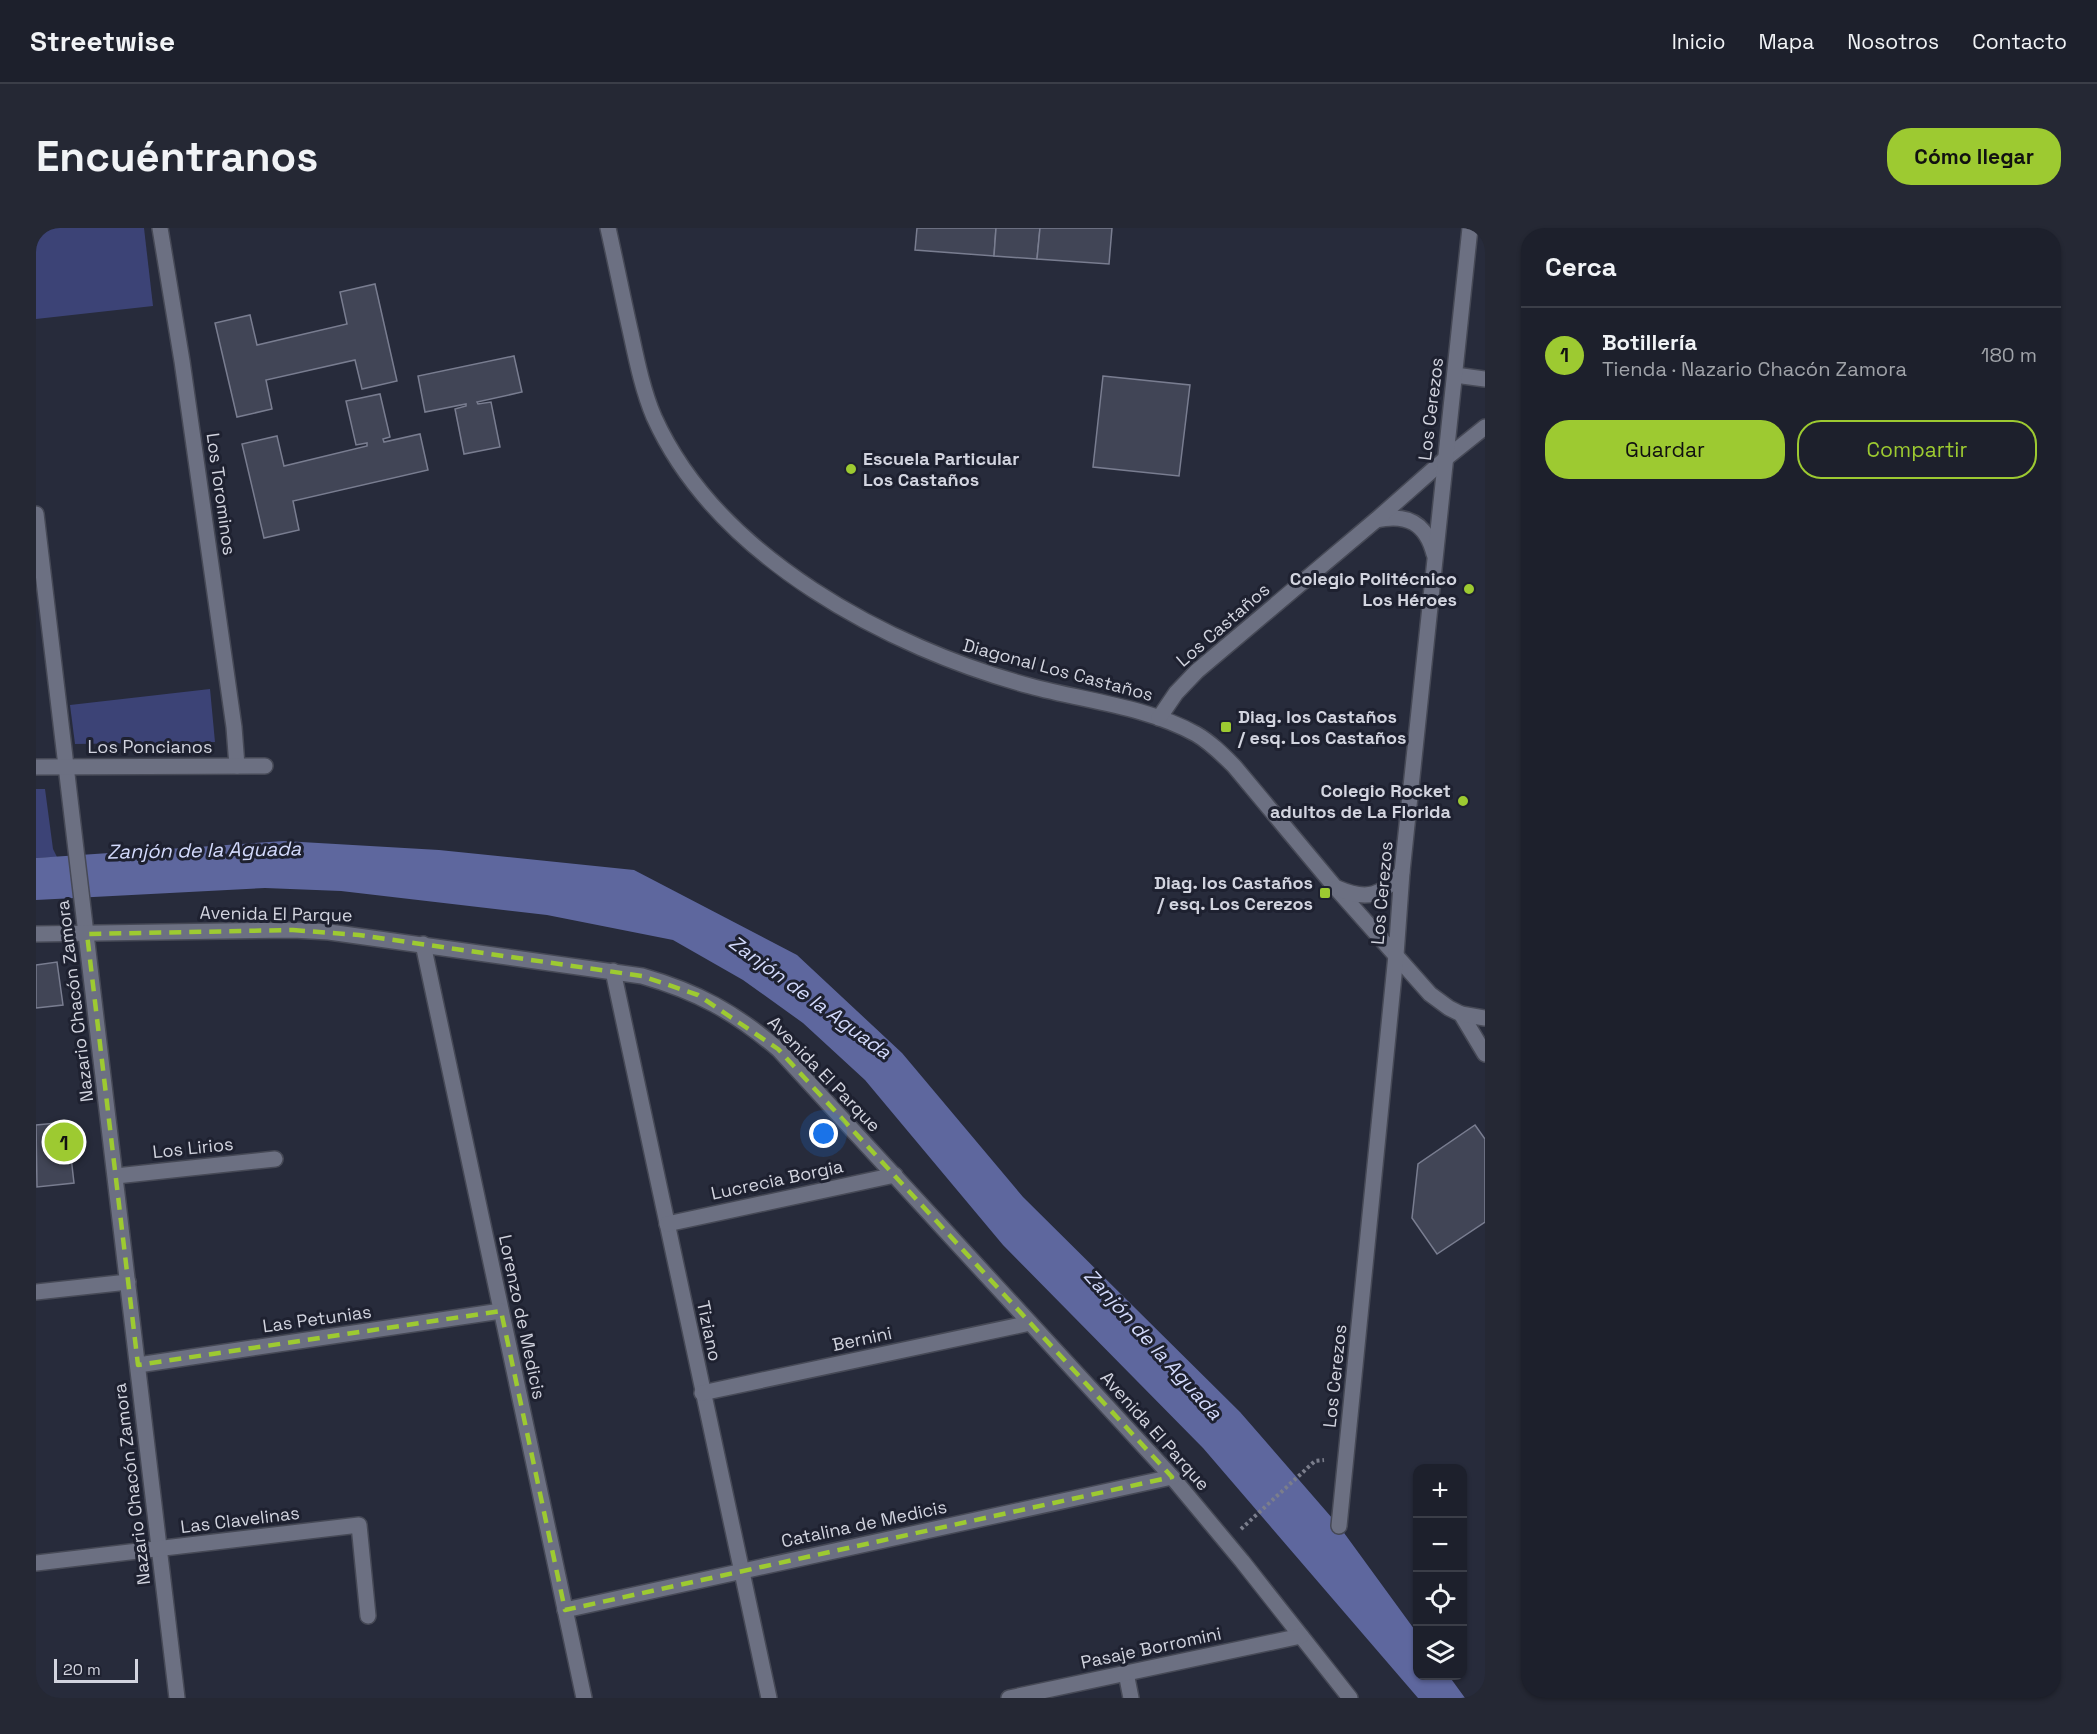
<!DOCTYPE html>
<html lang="es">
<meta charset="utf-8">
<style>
body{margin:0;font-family:"Space Grotesk",sans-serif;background:#252834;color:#f1f3f6}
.controls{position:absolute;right:18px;bottom:18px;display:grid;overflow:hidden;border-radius:12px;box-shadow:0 2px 4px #0004}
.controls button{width:54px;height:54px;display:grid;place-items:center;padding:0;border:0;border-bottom:2px solid #3b3e48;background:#1d202c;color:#f1f3f6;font:30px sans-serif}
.scale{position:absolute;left:18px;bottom:15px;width:84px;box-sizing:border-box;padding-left:6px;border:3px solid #d2d4df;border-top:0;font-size:16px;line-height:21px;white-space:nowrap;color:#d2d4df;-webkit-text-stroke:4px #1e2130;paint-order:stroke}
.you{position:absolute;left:788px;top:906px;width:21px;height:21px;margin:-15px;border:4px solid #fff;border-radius:50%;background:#1a73e8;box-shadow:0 0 0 9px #1a73e833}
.badge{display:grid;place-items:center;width:39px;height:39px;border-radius:50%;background:#9dca31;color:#111;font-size:20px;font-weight:700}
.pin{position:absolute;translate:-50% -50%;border:3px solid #fff;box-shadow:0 2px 6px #0006}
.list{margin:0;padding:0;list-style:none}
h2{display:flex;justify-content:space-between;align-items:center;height:78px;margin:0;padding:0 24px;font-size:26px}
h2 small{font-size:20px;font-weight:400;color:#a0a3a9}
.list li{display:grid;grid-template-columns:39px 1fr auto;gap:18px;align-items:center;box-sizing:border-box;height:96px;padding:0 24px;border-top:2px solid #3b3e48}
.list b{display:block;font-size:22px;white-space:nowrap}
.list p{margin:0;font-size:20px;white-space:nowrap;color:#a0a3a9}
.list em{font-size:20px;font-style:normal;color:#a0a3a9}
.actions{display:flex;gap:12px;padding:18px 24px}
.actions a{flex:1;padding:14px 0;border:2px solid #9dca31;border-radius:24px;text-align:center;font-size:21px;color:#9dca31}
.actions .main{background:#9dca31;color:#111}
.icon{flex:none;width:33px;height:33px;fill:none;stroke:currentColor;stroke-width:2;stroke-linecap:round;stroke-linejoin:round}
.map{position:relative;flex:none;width:1449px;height:1470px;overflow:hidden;border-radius:24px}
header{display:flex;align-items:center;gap:36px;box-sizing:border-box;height:84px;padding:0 30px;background:#1d202c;border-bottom:2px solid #3b3e48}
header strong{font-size:28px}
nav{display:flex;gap:33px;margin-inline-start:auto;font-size:21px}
.intro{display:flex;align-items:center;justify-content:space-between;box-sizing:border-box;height:144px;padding:0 36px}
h1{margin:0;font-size:42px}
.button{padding:15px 27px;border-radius:24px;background:#9dca31;color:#111;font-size:21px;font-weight:700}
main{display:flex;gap:36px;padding:0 36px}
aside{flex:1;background:#1d202c;border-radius:24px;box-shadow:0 2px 4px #0004}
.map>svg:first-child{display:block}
.green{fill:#3c4376}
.water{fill:#5e679e}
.building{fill:#414556;stroke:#797d90;stroke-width:1.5}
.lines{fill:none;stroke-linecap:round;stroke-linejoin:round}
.minor-casing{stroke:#464956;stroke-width:18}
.path{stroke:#7b7e8c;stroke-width:4;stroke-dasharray:3 3;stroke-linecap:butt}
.minor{stroke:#6c7082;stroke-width:15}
.marked{fill:none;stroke:#9dca31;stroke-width:4.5;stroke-dasharray:12 8;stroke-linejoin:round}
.poi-dot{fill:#9dca31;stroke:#1e2130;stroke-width:2}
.labels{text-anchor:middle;stroke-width:6;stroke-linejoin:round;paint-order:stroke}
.street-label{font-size:18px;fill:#d2d4df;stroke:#1e2130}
.poi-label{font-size:18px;font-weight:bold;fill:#d2d4df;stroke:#1e2130;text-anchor:end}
.water-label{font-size:20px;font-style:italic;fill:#d3dafc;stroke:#1e2130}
</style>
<header>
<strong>Streetwise</strong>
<nav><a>Inicio</a><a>Mapa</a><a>Nosotros</a><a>Contacto</a></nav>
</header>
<div class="intro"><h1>Encuéntranos</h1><a class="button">Cómo llegar</a></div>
<main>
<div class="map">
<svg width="1449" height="1470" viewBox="0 0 1449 1470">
<rect width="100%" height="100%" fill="#272b3b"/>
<!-- green -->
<g class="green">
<path d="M0 0H108L117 78 0 91Z"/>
<path d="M174 461 179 514 39 516 34 477Z"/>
<path d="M0 561H9L17 621 21 629 0 630Z"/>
</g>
<!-- water -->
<path class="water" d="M248 613 403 622 598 642 761 727 866 825 987 969 1204 1184 1303 1298 1381 1405 1382 1448H1413L1429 1470H1382L1167 1220 967 1017 829 852 767 795 707 752 637 712 511 687 305 663 229 660 0 672V630Z"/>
<!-- building -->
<g class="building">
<path d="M881 0H960L958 28 879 22Z"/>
<path d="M960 0H1004L1001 31 958 28Z"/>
<path d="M1004 0H1076L1073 36 1001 31Z"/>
<path d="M339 56 361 153 326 161 319 132 230 152 236 181 201 189 179 95 214 87 221 117 311 96 304 64Z"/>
<path d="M478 128 486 164 441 174 442 176 455 174 464 219 428 226 419 181 430 178V176L389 184 382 148Z"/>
<path d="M1067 148 1154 157 1143 248 1057 239Z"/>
<path d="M344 166 354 209 347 211 348 214 384 206 392 242 257 273 263 302 228 310 206 216 241 208 248 238 331 218V215L320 217 310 173Z"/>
<path d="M21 734 27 777 0 780V737Z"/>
<path d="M31 894 38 955 1 959 0 897Z"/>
<path d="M1439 897 1449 911V994L1401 1026 1376 990 1382 936Z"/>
</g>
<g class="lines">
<!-- minor casing -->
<g class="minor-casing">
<g id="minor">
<path d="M124 0 146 133 198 499 201 538"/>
<path d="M572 0C580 35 587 71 595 106 601 134 607 163 618 189 681 329 853 420 994 458 1049 473 1109 478 1160 506 1174 514 1186 526 1198 538L1299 659 1394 766 1413 780 1425 786 1449 826"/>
<path d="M1419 147 1449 151"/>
<path d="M0 286 141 1470"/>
<path d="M1340 292C1371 285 1390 295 1398 326"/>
<path d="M1123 490 1140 465 1161 443 1340 292 1409 231 1449 199"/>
<path d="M0 539 229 538"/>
<path d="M1301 660C1331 673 1346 668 1366 644"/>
<path d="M0 706 257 702 293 704 606 748C662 764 698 784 742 821L1136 1249 1206 1333 1314 1470"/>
<path d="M387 716 548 1470"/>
<path d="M577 743 733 1470"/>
<path d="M1425 786 1449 790"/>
<path d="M80 948 239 931"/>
<path d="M631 996 859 947"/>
<path d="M0 1064 92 1054"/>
<path d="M102 1137 465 1083"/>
<path d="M666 1165 994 1095"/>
<path d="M1303 1298 1360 727 1366 644 1434 0"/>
<path d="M0 1335 323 1297 332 1388"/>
<path d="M529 1382 1136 1249"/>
<path d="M1090 1445 1095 1470"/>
<path d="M973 1470 1265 1408"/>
</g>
</g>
<!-- path -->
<path class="path" d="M1205 1301 1279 1233 1288 1232"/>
<!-- minor -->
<use href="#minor" class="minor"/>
</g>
<!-- marked area -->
<path class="marked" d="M257 702 323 707 606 748 662 767 742 821 1136 1249 529 1382 465 1083 102 1137 51 706Z"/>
<!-- markers -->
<g class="poi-dot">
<circle cx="815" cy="241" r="6"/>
<circle cx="1433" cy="361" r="6"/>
<rect x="1184" y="493" width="12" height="12" rx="3"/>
<circle cx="1427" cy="573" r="6"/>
<rect x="1283" y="659" width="12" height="12" rx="3"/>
</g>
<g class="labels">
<!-- street labels -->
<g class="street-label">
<text transform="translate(1395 181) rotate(-83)" y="6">Los Cerezos</text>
<text transform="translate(185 266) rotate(82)" y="6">Los Torominos</text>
<text transform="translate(1187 397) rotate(-41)" y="6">Los Castaños</text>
<text transform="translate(1022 442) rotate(15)" y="6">Diagonal Los Castaños</text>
<text x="114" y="525">Los Poncianos</text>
<text transform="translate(1346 665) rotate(-85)" y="6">Los Cerezos</text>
<text transform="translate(240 686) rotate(1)" y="6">Avenida El Parque</text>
<text transform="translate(39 773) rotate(-97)" y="6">Nazario Chacón Zamora</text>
<text transform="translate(788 846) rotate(46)" y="6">Avenida El Parque</text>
<text transform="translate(157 920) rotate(-6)" y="6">Los Lirios</text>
<text transform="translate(741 952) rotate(-12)" y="6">Lucrecia Borgia</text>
<text transform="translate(486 1089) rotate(78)" y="6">Lorenzo de Medicis</text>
<text transform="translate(281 1091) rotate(-8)" y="6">Las Petunias</text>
<text transform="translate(673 1103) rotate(78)" y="6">Tiziano</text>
<text transform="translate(826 1111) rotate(-12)" y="6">Bernini</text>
<text transform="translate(1299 1148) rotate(-84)" y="6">Los Cerezos</text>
<text transform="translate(1119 1203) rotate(48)" y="6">Avenida El Parque</text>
<text transform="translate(96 1256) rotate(-97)" y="6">Nazario Chacón Zamora</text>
<text transform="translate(204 1292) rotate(-7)" y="6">Las Clavelinas</text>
<text transform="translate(828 1296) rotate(-12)" y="6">Catalina de Medicis</text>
<text transform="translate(1115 1420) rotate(-12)" y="6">Pasaje Borromini</text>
</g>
<!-- poi labels -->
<g class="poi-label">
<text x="827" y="237" text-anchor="start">Escuela Particular<tspan x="827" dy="21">Los Castaños</tspan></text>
<text x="1421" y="357">Colegio Politécnico<tspan x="1421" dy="21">Los Héroes</tspan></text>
<text x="1202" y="495" text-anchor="start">Diag. los Castaños<tspan x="1202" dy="21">/ esq. Los Castaños</tspan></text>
<text x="1415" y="569">Colegio Rocket<tspan x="1415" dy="21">adultos de La Florida</tspan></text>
<text x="1277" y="661">Diag. los Castaños<tspan x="1277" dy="21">/ esq. Los Cerezos</tspan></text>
</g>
<!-- water labels -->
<g class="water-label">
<text transform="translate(168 622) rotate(-1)" y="7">Zanjón de la Aguada</text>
<text transform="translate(774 769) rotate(36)" y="7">Zanjón de la Aguada</text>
<text transform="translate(1117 1116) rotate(48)" y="7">Zanjón de la Aguada</text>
</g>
</g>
</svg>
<div class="controls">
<button>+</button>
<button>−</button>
<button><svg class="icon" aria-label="locate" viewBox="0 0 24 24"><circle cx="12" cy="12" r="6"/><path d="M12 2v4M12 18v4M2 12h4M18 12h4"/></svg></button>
<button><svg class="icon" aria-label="layers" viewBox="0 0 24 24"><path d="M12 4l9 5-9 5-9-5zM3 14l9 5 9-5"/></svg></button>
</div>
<div class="scale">20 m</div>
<div class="you"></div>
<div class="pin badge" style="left:28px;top:914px">1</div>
</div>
<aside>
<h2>Cerca<small></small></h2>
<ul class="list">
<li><span class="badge">1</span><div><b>Botillería</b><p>Tienda · Nazario Chacón Zamora</p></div><em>180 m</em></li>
</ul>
<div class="actions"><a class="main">Guardar</a><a>Compartir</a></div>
</aside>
</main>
